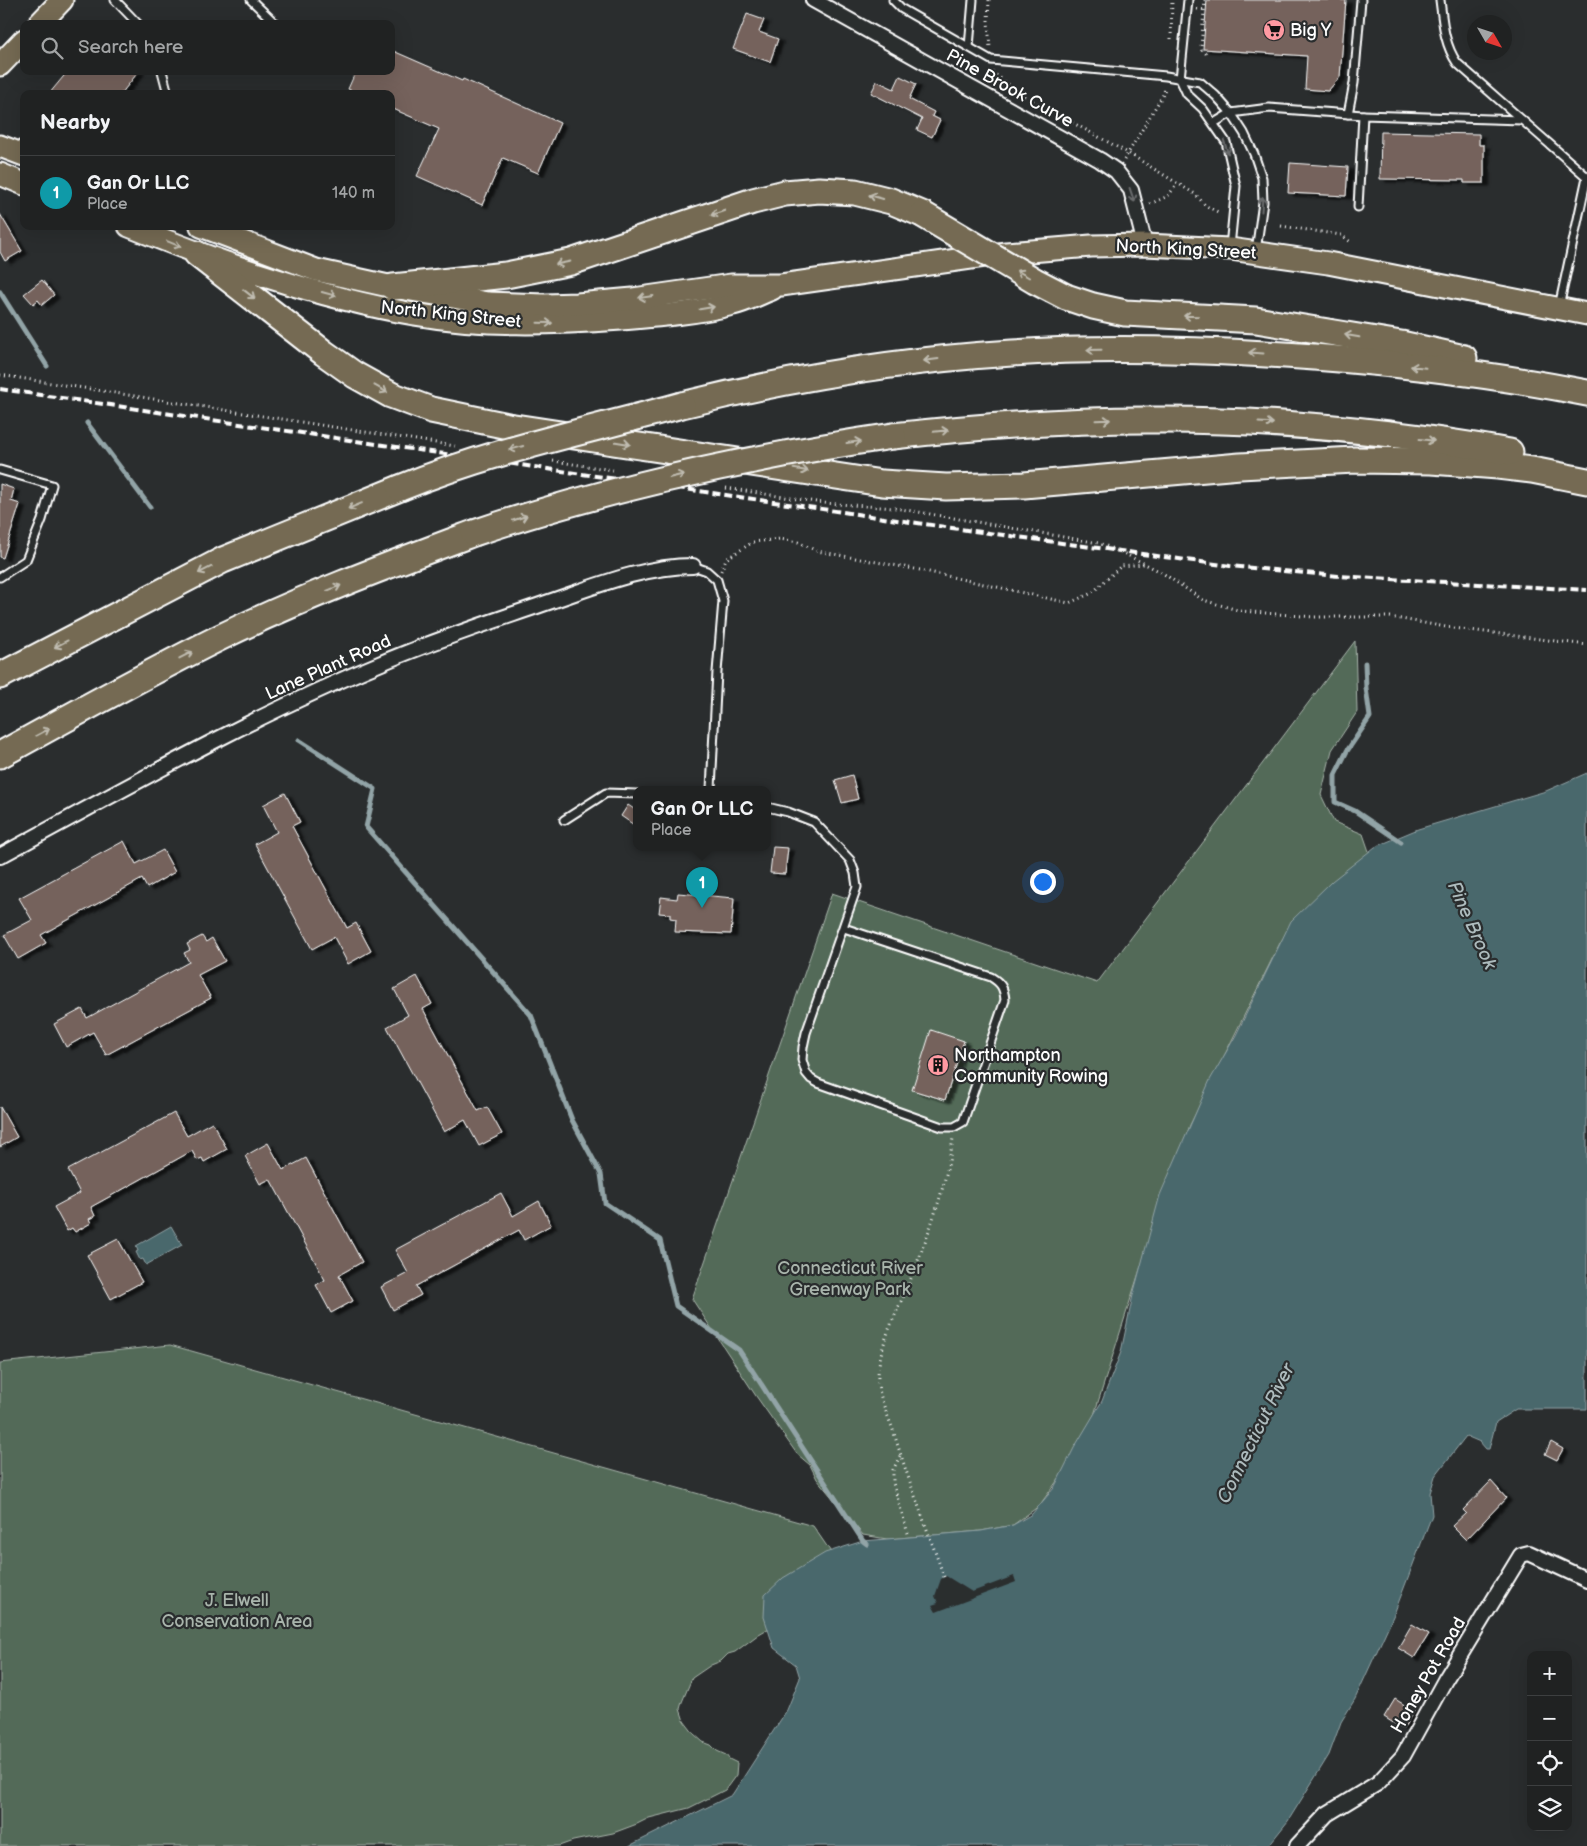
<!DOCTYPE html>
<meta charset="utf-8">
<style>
body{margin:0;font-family:"Balsamiq Sans",sans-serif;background:#282a2a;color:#f1f3f6}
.controls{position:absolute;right:15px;bottom:15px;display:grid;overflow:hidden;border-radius:10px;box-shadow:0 5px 20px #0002}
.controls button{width:45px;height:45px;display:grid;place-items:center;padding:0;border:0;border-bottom:1px solid #3d3f40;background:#202222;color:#f1f3f6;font:25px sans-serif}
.compass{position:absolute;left:1467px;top:15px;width:45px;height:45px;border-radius:50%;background:#202222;box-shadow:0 5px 20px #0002;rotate:129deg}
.you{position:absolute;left:1042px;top:881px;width:18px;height:18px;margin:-12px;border:4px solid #fff;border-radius:50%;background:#1a73e8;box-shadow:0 0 0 8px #1a73e833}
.badge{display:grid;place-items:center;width:32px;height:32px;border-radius:50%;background:#db2777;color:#fff;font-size:16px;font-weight:700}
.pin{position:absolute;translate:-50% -41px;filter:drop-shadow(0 1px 2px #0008)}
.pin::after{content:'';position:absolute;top:26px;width:18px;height:15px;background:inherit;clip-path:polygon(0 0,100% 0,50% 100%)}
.popup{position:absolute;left:633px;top:786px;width:138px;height:65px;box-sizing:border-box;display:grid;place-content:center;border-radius:10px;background:#202222;filter:drop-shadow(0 1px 4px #0005);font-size:16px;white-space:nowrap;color:#a2a4a5}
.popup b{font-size:19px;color:#f1f3f6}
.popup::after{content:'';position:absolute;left:50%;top:100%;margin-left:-10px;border:10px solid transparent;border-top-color:#202222}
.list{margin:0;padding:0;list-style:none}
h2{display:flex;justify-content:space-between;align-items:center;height:65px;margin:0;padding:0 20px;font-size:21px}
h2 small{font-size:16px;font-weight:400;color:#a2a4a5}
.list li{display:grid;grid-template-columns:32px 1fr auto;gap:15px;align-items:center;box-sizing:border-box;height:75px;padding:0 20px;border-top:1px solid #3d3f40}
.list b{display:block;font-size:19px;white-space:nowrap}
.list p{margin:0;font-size:16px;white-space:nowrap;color:#a2a4a5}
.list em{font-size:16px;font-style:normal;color:#a2a4a5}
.icon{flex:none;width:28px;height:28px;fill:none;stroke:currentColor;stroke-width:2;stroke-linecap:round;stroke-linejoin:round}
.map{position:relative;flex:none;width:1587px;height:1846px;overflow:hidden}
.search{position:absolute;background:#202222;box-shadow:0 5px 20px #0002;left:20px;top:20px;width:375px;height:55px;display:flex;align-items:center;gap:12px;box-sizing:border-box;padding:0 18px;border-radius:10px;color:#a2a4a5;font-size:19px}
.panel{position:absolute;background:#202222;box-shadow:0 5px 20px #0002;left:20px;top:90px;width:375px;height:140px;border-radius:10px}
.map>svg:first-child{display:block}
.green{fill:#536b58;stroke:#a9b5ac}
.water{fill:#49676c;stroke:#92a4a7}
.pier{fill:#2a2d2e}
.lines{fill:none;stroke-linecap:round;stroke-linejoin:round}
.stream{stroke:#92a4a7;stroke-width:5}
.building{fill:#74625c;stroke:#fff;filter:url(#shadow)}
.lane-casing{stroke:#fff;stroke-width:11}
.street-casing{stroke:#fff;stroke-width:18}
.primary-casing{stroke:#fff;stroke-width:25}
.highway-casing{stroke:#fff;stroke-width:29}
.path{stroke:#fff;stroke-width:3;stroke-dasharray:1 4;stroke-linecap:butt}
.lane{stroke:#2a2d2e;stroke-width:7}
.street{stroke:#2a2d2e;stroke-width:14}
.primary{stroke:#746b52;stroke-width:21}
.highway{stroke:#746b52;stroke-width:25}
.rail{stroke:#fff;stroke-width:4;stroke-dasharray:8 4;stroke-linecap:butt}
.highway-bridge-casing{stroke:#fff;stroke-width:29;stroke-linecap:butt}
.highway-bridge{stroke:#746b52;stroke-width:25}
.oneway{stroke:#6a6c6d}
.oneway2{stroke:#c0bcb1}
.labels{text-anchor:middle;stroke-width:4.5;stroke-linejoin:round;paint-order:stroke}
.poi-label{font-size:18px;fill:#fff;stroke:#2a2d2e;text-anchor:start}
.street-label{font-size:18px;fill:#fff;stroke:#2a2d2e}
.park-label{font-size:18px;fill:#a9b5ac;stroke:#2a2d2e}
.water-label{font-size:19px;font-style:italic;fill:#adbbbd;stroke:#2a2d2e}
</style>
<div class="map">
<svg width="1587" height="1846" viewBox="0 0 1587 1846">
<defs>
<filter id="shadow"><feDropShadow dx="5.5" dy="3" stdDeviation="1" flood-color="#0009"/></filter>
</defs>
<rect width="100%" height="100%" fill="#2a2d2e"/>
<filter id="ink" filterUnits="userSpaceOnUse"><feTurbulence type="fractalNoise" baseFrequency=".02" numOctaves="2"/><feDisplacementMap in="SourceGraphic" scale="10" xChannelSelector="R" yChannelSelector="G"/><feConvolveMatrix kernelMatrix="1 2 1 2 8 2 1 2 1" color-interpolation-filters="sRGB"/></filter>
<g filter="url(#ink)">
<!-- green -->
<g class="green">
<path d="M1355 641 1357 712 1332 750 1321 795 1334 822 1363 834 1372 860 1321 892 1281 941 1190 1125 1142 1263 1094 1415 1060 1477 1039 1506 1013 1525 981 1531 887 1539 863 1535 817 1479 810 1465 797 1454 756 1396 692 1299 832 893 1097 983Z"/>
<path d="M170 1345 813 1526 857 1590 771 1627 759 1634 735 1652 728 1654 721 1661 711 1665 692 1678 682 1702 680 1709 684 1721 694 1734 703 1742 711 1745 717 1751 726 1755 729 1759 737 1763 736 1775 725 1790 689 1808 649 1818 637 1824 613 1833 573 1841 559 1846H0V1363Z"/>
</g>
<!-- water -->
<g class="water">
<path d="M1587 773V1409H1516L1496 1422 1489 1449H1486L1480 1442 1466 1436 1435 1476 1430 1493 1432 1515 1394 1614 1355 1699 1341 1722 1329 1755 1288 1821 1268 1846H629L732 1795 787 1710 800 1678 796 1665 774 1648 764 1617 765 1595 783 1578 825 1553 863 1541 981 1531 1013 1525 1032 1514 1054 1488 1074 1448 1102 1401 1121 1352 1133 1295 1160 1195 1210 1080 1236 1035 1291 921 1332 881 1375 847 1418 829 1546 791Z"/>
<path d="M171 1226 182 1245 146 1265 143 1259 140 1260 136 1252 138 1251 136 1246Z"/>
</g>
<!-- pier -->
<path class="pier" d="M946 1576 972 1592 1014 1576 1016 1582 936 1612 932 1605 938 1603 935 1596 941 1579Z"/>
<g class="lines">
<!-- stream -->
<g class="stream">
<path d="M0 292 47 366"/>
<path d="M87 423 150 507"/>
<path d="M1365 663 1366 688 1370 717 1347 751 1335 775V802L1355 811 1401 842"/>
<path d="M299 740 375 789 366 827 531 1015 572 1120 601 1174 605 1203 660 1240 676 1306 739 1350 863 1541 867 1544"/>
</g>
</g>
<!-- building -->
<g class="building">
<path d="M1207 0H1346L1340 77 1328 91 1305 89 1307 56 1203 49Z"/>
<path d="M747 14 764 20 759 32 778 39 770 62 733 49Z"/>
<path d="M391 50 462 81 463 79 560 123 538 173 503 158 482 205 417 176 439 129 391 108V94H360L348 89 356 71H391Z"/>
<path d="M68 71H139L121 94H49Z"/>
<path d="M900 76 916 84 909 99 934 112 932 116 940 120 932 137 917 130 922 119 871 93 877 81 894 89Z"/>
<path d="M1381 132 1479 134V145H1484V183H1464V180L1380 179Z"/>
<path d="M1290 163 1348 167 1346 196 1288 193Z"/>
<path d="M0 214 22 251 5 261 0 252Z"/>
<path d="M42 280 54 295 42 305 38 300 33 304 24 294Z"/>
<path d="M0 484 14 489 11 501 20 504 3 558 0 557Z"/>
<path d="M852 775 858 799 842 803 835 780Z"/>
<path d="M285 793 300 822 292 826 347 928 356 923 371 951 348 964 334 937 312 949 255 844 277 832 263 805Z"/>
<path d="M628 805 637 811V827L621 816Z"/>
<path d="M124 841 136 864 163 850 175 872 147 888 142 879 41 935 46 943 18 959 4 935 32 920 19 898Z"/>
<path d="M773 847 788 848 785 874 770 873Z"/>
<path d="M678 893 734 898 731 934 675 932 676 919 670 918V914L659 913 661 897 677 899Z"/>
<path d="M202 936 206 942 212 938 225 961 198 975 211 998 106 1055 93 1032 66 1047 54 1024 82 1009 87 1018 189 962 184 953 190 950 187 944Z"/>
<path d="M417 976 432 1004 423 1009 478 1111 487 1107 502 1134 479 1146 465 1120 444 1132 387 1027 408 1015 394 989Z"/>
<path d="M931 1030 964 1041 945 1100 912 1090Z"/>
<path d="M0 1107 17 1137 0 1147Z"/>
<path d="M174 1113 187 1136 212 1122 227 1149 204 1162 202 1158 197 1160 192 1151 91 1207 95 1216 89 1219 91 1223 75 1232 72 1228 67 1231 54 1207 80 1193 68 1170Z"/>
<path d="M268 1143 283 1170 306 1158 362 1262 339 1275 353 1301 331 1313 316 1285 325 1280 270 1179 260 1184 245 1156Z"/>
<path d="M501 1193 513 1216 539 1201 551 1225 524 1240 519 1230 416 1286 421 1295 393 1310 381 1287 408 1273 395 1250Z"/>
<path d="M118 1239 142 1282 111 1299 87 1255Z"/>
<path d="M1551 1442 1563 1449 1557 1460 1545 1454Z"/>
<path d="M1491 1481 1506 1498 1466 1540 1452 1526 1466 1513 1463 1510Z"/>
<path d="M1412 1624 1429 1634 1414 1658 1398 1648Z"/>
<path d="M1395 1699 1414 1711 1403 1729 1384 1717Z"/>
</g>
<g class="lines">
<!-- lane casing -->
<g class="lane-casing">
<g id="lane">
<path d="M115 0 138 24"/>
<path d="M251 0 276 24"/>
<path d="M893 0 902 9 991 60 1166 76 1200 82 1216 96 1231 113 1244 133 1254 154 1262 178 1263 202 1256 251"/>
<path d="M1188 0 1180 79 1187 94 1203 109 1226 142 1236 186 1230 247"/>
<path d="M1440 0C1443 23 1444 44 1457 63L1587 177 1559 307"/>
<path d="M969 47 973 0"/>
<path d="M162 71 168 94"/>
<path d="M1348 114 1354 83 1361 0"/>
<path d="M1214 123 1231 113 1269 108 1363 115"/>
<path d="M1358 207 1363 115 1522 120"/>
<path d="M0 470 52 485 42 520 26 560 0 577"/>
<path d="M693 566 707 571 717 580 723 601 717 672 711 789"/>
<path d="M767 807 788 812 814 822 850 860 855 873 857 887 806 1033 803 1047 802 1060 806 1073 811 1079 818 1083 942 1127H954L963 1122 1005 1000C1004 988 1001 983 991 977L844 928"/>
<path d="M564 820 606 793 637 794"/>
</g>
</g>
<!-- street casing -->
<g class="street-casing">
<g id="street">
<path d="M813 0 1100 160 1116 171 1131 190 1145 245"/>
<path d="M0 856C124 789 248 718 379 664 432 641 488 623 543 604 591 588 642 566 693 566"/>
<path d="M1297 1846 1327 1814 1378 1783 1403 1756 1445 1680 1521 1555 1529 1553 1587 1580"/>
</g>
</g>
<!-- primary casing -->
<g class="primary-casing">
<g id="primary">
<path d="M39 24 62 0"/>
<path d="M0 65 24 40"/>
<path d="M0 146 24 155"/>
<path d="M0 174 24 184"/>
<path d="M129 226C221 263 316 297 414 314 482 326 552 324 621 319 657 316 698 313 733 304 746 301 759 294 772 289"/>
<path d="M201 226 316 270 393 287 488 303 545 305 577 304 633 299 731 285H781L1006 253 1091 246 1145 245 1230 249 1328 263 1587 314"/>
</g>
</g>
<!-- highway casing -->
<g class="highway-casing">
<g id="highway">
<path d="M197 254 324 353 355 375 391 395 431 410 508 426 882 483 946 487 1024 485 1240 466 1355 460 1431 461 1498 466 1532 470 1587 481"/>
<path d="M393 287 506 275 571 262 753 201 785 193 819 190 855 192 891 201 922 214"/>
<path d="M1066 297 1093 306 1125 313 1256 320 1401 344 1464 358"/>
<path d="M682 405C790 378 901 360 1012 353 1113 346 1214 350 1314 357 1406 364 1497 375 1587 393"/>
<path d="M893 436C983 426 1073 419 1164 420 1279 420 1397 432 1510 452"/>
<path d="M0 676 223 560 400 488"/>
<path d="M0 755C73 715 146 674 221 637 303 597 389 565 474 533"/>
</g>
</g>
<!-- path -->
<g class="path">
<path d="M989 0 988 21 990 48"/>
<path d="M1205 0 1201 47 1202 51 1207 54"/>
<path d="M1197 9 1207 10"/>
<path d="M1171 39 1172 0"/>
<path d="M992 72 1024 96 1128 153 1195 194 1206 206 1220 213"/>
<path d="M1124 160 1164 93 1165 87"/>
<path d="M1150 204 1168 196 1177 184"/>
<path d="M1281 226 1341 235 1352 243"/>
<path d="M0 375 455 446"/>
<path d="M553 461 613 470"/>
<path d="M726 488 823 503 895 508 1099 543 1123 553 1161 572 1203 600 1241 611 1314 617H1390L1446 627 1587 645"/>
<path d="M721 571 726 559 753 542 780 539 798 542 817 551 920 570 1069 603 1092 593 1121 566 1144 564"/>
<path d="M900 1456 893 1470V1483L909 1537"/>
<path d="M944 1577C927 1528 908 1480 893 1430 887 1413 877 1394 878 1376 879 1345 896 1314 908 1286 927 1238 946 1189 953 1138"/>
</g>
<!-- lane -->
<use href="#lane" class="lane"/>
<!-- street -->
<use href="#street" class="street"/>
<!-- primary -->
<use href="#primary" class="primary"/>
<!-- highway -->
<use href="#highway" class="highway"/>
<!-- rail -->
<path class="rail" d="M0 389 952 528 1230 566 1338 576 1587 590"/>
<!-- highway-bridge casing -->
<g class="highway-bridge-casing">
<g id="highway-bridge">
<path d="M922 214 1035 281 1066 297"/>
<path d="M400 488C491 451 587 431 682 405"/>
<path d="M474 533C611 487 750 457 893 436"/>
</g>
</g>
<!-- highway-bridge -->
<use href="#highway-bridge" class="highway-bridge"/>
</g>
<!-- one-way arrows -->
<defs><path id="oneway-shaft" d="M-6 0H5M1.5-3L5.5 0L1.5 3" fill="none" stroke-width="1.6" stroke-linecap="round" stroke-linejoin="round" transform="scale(1.25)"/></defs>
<g class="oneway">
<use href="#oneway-shaft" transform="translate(1226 147) rotate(72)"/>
<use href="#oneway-shaft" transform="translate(1132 195) rotate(71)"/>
<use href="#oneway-shaft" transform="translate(1262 204) rotate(-86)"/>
</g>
<g class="oneway2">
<use href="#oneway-shaft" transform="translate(876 197) rotate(-165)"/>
<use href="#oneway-shaft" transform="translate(718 213) rotate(161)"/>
<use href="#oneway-shaft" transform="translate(174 244) rotate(22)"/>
<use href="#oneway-shaft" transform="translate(563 263) rotate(169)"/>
<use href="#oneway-shaft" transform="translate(1023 274) rotate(-150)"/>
<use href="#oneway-shaft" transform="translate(249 294) rotate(38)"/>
<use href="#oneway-shaft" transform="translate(329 294) rotate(15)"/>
<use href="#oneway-shaft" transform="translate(646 297) rotate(172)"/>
<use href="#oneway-shaft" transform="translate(707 308) rotate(-9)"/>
<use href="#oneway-shaft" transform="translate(1191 316) rotate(-178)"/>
<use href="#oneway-shaft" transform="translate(545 323) rotate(1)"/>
<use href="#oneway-shaft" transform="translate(1352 336) rotate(-170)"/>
<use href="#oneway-shaft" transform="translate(1094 350) rotate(179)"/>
<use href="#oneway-shaft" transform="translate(1256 353) rotate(-176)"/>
<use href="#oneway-shaft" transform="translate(931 360) rotate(173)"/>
<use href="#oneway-shaft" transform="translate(1418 367) rotate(-174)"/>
<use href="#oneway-shaft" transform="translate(381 389) rotate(29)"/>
<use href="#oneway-shaft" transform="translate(1103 420) rotate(-2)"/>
<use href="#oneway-shaft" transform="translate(1266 423) rotate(3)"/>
<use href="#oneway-shaft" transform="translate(941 431) rotate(-6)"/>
<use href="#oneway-shaft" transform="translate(1427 440) rotate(7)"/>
<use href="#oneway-shaft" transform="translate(854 442) rotate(-8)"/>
<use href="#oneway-shaft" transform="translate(623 443) rotate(9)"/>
<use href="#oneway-shaft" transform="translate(516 448) rotate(164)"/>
<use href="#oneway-shaft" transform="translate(801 470) rotate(9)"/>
<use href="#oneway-shaft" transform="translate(677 476) rotate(-13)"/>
<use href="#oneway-shaft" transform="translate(355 506) rotate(158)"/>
<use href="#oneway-shaft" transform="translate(520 518) rotate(-19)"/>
<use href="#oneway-shaft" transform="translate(205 570) rotate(153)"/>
<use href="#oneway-shaft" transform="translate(334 588) rotate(-22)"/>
<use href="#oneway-shaft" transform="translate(61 644) rotate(152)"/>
<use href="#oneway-shaft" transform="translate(186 655) rotate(-27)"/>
<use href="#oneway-shaft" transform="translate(43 732) rotate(-28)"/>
</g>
</g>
<!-- icons -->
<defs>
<g id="supermarket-disc" transform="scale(1.125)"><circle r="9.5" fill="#ff9aa2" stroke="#2a2d2e"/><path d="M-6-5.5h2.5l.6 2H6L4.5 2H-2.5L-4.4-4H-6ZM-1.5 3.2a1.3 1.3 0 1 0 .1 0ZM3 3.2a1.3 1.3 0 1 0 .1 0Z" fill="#111"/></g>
<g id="building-disc" transform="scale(1.125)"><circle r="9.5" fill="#ff9aa2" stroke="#2a2d2e"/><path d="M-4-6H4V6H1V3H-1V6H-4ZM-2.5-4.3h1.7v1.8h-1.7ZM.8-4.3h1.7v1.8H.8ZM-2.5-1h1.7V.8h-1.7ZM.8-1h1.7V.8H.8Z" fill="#111"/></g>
</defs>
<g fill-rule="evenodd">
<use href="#supermarket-disc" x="1274" y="30"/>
<use href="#building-disc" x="938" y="1065"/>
</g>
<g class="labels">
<!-- poi labels -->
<g class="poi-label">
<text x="1290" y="36">Big Y</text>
<text x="954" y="1061">Northampton<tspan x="954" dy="21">Community Rowing</tspan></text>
</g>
<!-- street labels -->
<g class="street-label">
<text transform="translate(1010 88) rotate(29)" y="6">Pine Brook Curve</text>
<text transform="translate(1186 249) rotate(3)" y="6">North King Street</text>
<text transform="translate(451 314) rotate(6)" y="6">North King Street</text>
<text transform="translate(328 667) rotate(-24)" y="6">Lane Plant Road</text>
<text transform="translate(1428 1675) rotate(-60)" y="6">Honey Pot Road</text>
</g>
<!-- park labels -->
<g class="park-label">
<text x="850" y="1274">Connecticut River<tspan x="850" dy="21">Greenway Park</tspan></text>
<text x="237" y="1606">J. Elwell<tspan x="237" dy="21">Conservation Area</tspan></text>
</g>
<!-- water labels -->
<g class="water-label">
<text transform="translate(1473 925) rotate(66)" y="7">Pine Brook</text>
<text transform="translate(1255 1433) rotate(-64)" y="7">Connecticut River</text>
</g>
</g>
</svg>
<div class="controls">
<button>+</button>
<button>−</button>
<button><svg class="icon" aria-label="locate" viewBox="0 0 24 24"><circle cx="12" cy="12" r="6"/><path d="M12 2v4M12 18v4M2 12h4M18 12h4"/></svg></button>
<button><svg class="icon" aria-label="layers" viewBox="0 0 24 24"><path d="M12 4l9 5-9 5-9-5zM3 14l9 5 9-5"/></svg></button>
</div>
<svg class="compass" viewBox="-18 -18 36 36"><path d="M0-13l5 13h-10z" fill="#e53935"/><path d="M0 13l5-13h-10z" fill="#a2a4a5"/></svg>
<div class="you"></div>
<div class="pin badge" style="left:702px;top:908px;background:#0f9aa8">1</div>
<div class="popup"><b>Gan Or LLC</b>Place</div>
<div class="search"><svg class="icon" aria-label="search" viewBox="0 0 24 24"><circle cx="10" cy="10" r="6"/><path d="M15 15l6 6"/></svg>Search here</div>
<section class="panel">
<h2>Nearby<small></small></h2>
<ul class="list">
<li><span class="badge" style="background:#0f9aa8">1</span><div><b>Gan Or LLC</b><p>Place</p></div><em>140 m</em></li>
</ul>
</section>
</div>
